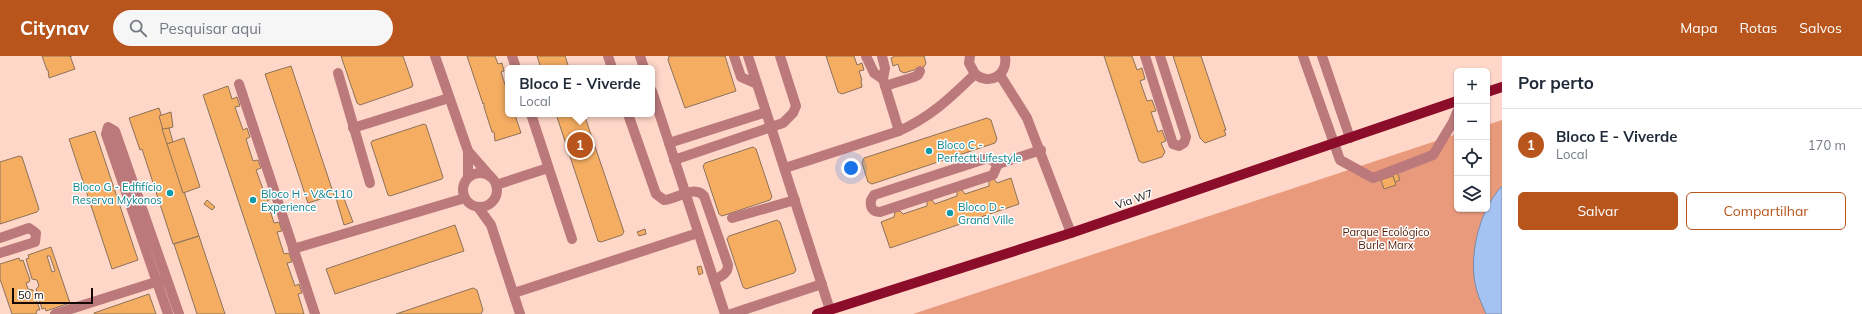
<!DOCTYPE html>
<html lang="pt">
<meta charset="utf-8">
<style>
body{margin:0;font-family:Mulish,sans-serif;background:#f6f6f7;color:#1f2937}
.controls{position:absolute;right:12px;top:12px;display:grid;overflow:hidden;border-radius:6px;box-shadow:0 1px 3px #0004}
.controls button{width:36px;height:36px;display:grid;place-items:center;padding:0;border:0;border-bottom:1px solid #e0e1e3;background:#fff;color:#1f2937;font:20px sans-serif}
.scale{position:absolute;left:12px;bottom:10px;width:81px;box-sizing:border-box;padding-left:4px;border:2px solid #150905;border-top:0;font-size:11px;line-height:14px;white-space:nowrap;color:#150905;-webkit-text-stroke:3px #fff;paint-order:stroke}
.you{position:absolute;left:851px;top:112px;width:14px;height:14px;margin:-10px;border:3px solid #fff;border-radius:50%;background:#1a73e8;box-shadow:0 0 0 6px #1a73e833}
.badge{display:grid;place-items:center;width:26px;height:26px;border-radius:50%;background:#b7551c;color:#fff;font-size:13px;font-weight:700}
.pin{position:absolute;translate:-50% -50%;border:2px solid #fff;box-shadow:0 1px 4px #0006}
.popup{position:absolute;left:505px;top:9px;width:150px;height:52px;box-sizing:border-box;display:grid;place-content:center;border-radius:6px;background:#fff;filter:drop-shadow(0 1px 3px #0005);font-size:13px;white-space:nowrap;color:#747a83}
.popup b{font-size:15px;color:#1f2937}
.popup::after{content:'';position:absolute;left:50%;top:100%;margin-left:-8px;border:8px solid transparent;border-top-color:#fff}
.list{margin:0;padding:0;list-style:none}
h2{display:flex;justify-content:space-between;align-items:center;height:52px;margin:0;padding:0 16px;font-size:17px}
h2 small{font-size:13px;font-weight:400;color:#747a83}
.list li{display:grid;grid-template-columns:26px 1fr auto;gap:12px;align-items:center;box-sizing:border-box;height:72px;padding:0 16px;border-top:1px solid #e0e1e3}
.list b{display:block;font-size:15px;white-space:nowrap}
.list p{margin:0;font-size:13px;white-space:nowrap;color:#747a83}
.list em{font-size:13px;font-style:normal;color:#747a83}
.actions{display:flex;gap:8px;padding:12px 16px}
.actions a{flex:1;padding:9px 0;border:1px solid #b7551c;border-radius:6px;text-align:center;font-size:14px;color:#b7551c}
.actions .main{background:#b7551c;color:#fff}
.icon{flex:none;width:22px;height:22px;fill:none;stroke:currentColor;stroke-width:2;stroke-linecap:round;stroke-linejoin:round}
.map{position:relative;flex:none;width:1502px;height:258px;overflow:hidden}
header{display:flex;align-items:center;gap:24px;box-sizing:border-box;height:56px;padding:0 20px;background:#b7551c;color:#fff}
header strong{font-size:19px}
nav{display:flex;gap:22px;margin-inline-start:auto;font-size:14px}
.search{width:280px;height:36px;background:#f6f6f7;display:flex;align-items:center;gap:10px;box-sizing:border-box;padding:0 14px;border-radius:22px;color:#747a83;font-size:15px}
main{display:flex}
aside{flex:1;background:#fff}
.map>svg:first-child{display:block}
.green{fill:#e9997c}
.water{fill:#a5c3f2;stroke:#7a8bab}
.building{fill:#f5ad62;stroke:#8c725a;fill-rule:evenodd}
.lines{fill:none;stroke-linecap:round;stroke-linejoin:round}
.minor{stroke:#bb797b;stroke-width:10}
.major{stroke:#8c0d2a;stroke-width:10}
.culture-dot{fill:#0f9aa8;stroke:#fff;stroke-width:1.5}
.labels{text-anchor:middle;stroke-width:3;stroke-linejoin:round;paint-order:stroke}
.culture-label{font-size:11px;fill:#0d838f;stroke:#fff;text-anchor:start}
.street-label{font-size:11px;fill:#150905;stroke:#fff}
.park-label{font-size:11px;fill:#521901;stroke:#fff}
</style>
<header>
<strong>Citynav</strong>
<div class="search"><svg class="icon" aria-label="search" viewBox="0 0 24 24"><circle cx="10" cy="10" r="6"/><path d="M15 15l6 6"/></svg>Pesquisar aqui</div>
<nav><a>Mapa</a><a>Rotas</a><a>Salvos</a></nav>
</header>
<main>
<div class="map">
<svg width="1502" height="258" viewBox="0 0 1502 258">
<rect width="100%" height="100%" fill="#ffd7c9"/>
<!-- green -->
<path class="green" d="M1502 64V258H913L1457 78V153H1487V69Z"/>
<!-- water -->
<path class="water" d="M1502 130V258H1486C1483 250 1479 243 1477 235 1467 203 1479 154 1502 130Z"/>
<!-- building -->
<g class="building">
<path d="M42 0H72H70L75 13 49 22 48 14H47Z"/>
<path d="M341 0H403L413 29 412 31 360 49 357 47Z"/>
<path d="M467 0H495L498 8 502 7 504 15 501 16 508 38V58H518L515 59 521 77 495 85 494 76H492L484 51V47L483 48Z"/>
<path d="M537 0H565L569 12H541Z"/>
<path d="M669 0H725L736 35 685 52 668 4Z"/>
<path d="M826 0H854L857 9 862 7 864 14 859 15 862 24 861 25 862 31 842 38 838 36Z"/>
<path d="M895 0H924L926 7 924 11 904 17 900 15 898 8 893 10 891 2Z"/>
<path d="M1104 0H1132L1137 14 1142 12 1145 23 1140 25 1147 45 1152 44 1156 55 1151 56 1158 76 1162 74 1166 85 1161 87 1165 96 1162 101 1143 107 1139 105Z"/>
<path d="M1173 0H1201L1226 74H1224L1226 79 1224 80 1205 87 1200 82Z"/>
<path d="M291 10 334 139 308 147 265 18Z"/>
<path d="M228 30 232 43 237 41 240 50 235 51 243 74 247 72 250 81 246 83 253 105 258 104 261 112 256 114 264 136 268 135 271 143 267 145 274 167 279 166 282 175 277 176 284 198 289 197 292 206 287 207 295 230 299 228 302 237 298 238 304 258H276L203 39Z"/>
<path d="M159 52 171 90 169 91 199 180 173 188 142 93 140 94 129 62Z"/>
<path d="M171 56 173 71 163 74 159 60Z"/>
<path d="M556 58H584L624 176 622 179 601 186 598 185Z"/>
<path d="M987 62 991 64 997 83 995 87 872 128 868 126 862 107 864 102Z"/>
<path d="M424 68 426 69 443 121 442 123 390 140 388 139 371 87 372 85Z"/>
<path d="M169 72 173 86 167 88 162 73Z"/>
<path d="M95 75 138 204 112 213 69 83Z"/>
<path d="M184 82 200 131 183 137 167 88Z"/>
<path d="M753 91 756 93 772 141 770 144 722 160 719 158 703 110 705 107Z"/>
<path d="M19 100 22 101 39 153 37 156 0 168V106Z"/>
<path d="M1397 116 1400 124 1395 126 1392 117Z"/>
<path d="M1393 120 1396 129 1384 133 1381 124Z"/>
<path d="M1011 122 1019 148 890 192 881 166 894 161 895 156 900 155 903 158 927 150V145L932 144 935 148 957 140V135L962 134 965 138 989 130V124L994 123 997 127Z"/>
<path d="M343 140 353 166 344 169 336 142Z"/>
<path d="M207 144 215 151 212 154 204 148Z"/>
<path d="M777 164 780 166 796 214 794 217 746 233 743 231 727 183 729 180Z"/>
<path d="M455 169 464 195 335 238 326 213Z"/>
<path d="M645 173 646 178 639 180 637 176Z"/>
<path d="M199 180 225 258H197L174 188Z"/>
<path d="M51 191 70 247 46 255 45 252 42 253 36 233 39 230 37 224 32 223 26 203 29 202 28 199ZM47 200H50L55 215 52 216Z"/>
<path d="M19 202 20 205 23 204 30 224 29 226 26 227 28 233 33 234 40 254H37L36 258H12L0 223V208Z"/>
<path d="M701 210 703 217 699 219 697 211Z"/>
<path d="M473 232 477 234 483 254 481 258H396Z"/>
<path d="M149 238 156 258H94V257Z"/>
</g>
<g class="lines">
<!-- minor -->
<g class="minor">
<path d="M435 0 468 95V121"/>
<path d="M512 0 516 12"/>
<path d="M608 0 612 12"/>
<path d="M640 0 644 12"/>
<path d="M734 0 741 21 757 28"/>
<path d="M748 0 830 254"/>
<path d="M866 0 874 17 883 23"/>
<path d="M882 0 885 12 883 23 899 75"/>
<path d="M970 0 969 7 975 18C990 30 1008 19 1005 0"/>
<path d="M1145 0 1173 88 1179 90 1184 87 1186 81 1160 0"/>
<path d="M1303 0 1340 104 1373 122 1433 99 1453 66 1457 56"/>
<path d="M1322 0 1350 82"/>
<path d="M338 17 370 127"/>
<path d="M1000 19 1027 62 1071 177"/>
<path d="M239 28 315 258"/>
<path d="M885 30 914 21 918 19 920 15"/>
<path d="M652 35 725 258"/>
<path d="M531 58 572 183"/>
<path d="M628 58 656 138 664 144C676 144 694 128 704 140L728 209C728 218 721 220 714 224"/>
<path d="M353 72 449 42"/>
<path d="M669 87 766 56"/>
<path d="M468 95 490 120"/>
<path d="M988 102 998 108 993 119 880 156C872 156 870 151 871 144L874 139Z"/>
<path d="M674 104 783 67 793 57 796 50 780 0"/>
<path d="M998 108 1041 94"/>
<path d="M785 112 899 75C931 61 950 42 975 18"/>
<circle cx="480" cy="134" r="17"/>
<path d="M496 129 548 112"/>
<path d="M478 151 491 169 520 258"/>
<path d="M732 162 795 144"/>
<path d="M0 182 29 172 36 177 35 186 0 197"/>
<path d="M293 193 465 142"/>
<path d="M514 237 698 177"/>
<path d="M55 258 162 224"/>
<path d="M168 258 106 78 108 71 115 75 179 258"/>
<path d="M731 258 822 228"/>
</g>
<!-- major -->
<g class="major">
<path d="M1487 36 1502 31"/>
<path d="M817 258 1071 177 1457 45"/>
</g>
</g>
<!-- markers -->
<g class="culture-dot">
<circle cx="929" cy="95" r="4"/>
<circle cx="170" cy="137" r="4"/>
<circle cx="253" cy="144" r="4"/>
<circle cx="950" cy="157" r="4"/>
</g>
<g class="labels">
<!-- culture labels -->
<g class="culture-label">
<text x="937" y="93">Bloco C -<tspan x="937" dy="13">Perfectt Lifestyle</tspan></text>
<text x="162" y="135" text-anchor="end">Bloco G - Edfifício<tspan x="162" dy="13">Reserva Mykonos</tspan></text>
<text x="261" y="142">Bloco H - V&amp;C110<tspan x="261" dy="13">Experience</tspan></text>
<text x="958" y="155">Bloco D -<tspan x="958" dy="13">Grand Ville</tspan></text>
</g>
<!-- street labels -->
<g class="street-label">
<text transform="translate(1134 143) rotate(-19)" y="4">Via W7</text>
</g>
<!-- park labels -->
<g class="park-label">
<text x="1386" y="180">Parque Ecológico<tspan x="1386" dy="13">Burle Marx</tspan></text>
</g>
</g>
</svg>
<div class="controls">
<button>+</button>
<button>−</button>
<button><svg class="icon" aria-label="locate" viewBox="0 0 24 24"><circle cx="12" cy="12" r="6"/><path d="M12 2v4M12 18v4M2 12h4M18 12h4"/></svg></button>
<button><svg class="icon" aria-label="layers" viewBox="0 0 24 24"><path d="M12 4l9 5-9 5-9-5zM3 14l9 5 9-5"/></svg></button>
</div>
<div class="scale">50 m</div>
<div class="you"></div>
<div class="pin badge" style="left:580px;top:89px">1</div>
<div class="popup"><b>Bloco E - Viverde</b>Local</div>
</div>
<aside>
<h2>Por perto<small></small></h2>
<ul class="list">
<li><span class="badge">1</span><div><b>Bloco E - Viverde</b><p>Local</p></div><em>170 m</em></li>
</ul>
<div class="actions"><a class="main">Salvar</a><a>Compartilhar</a></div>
</aside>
</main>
